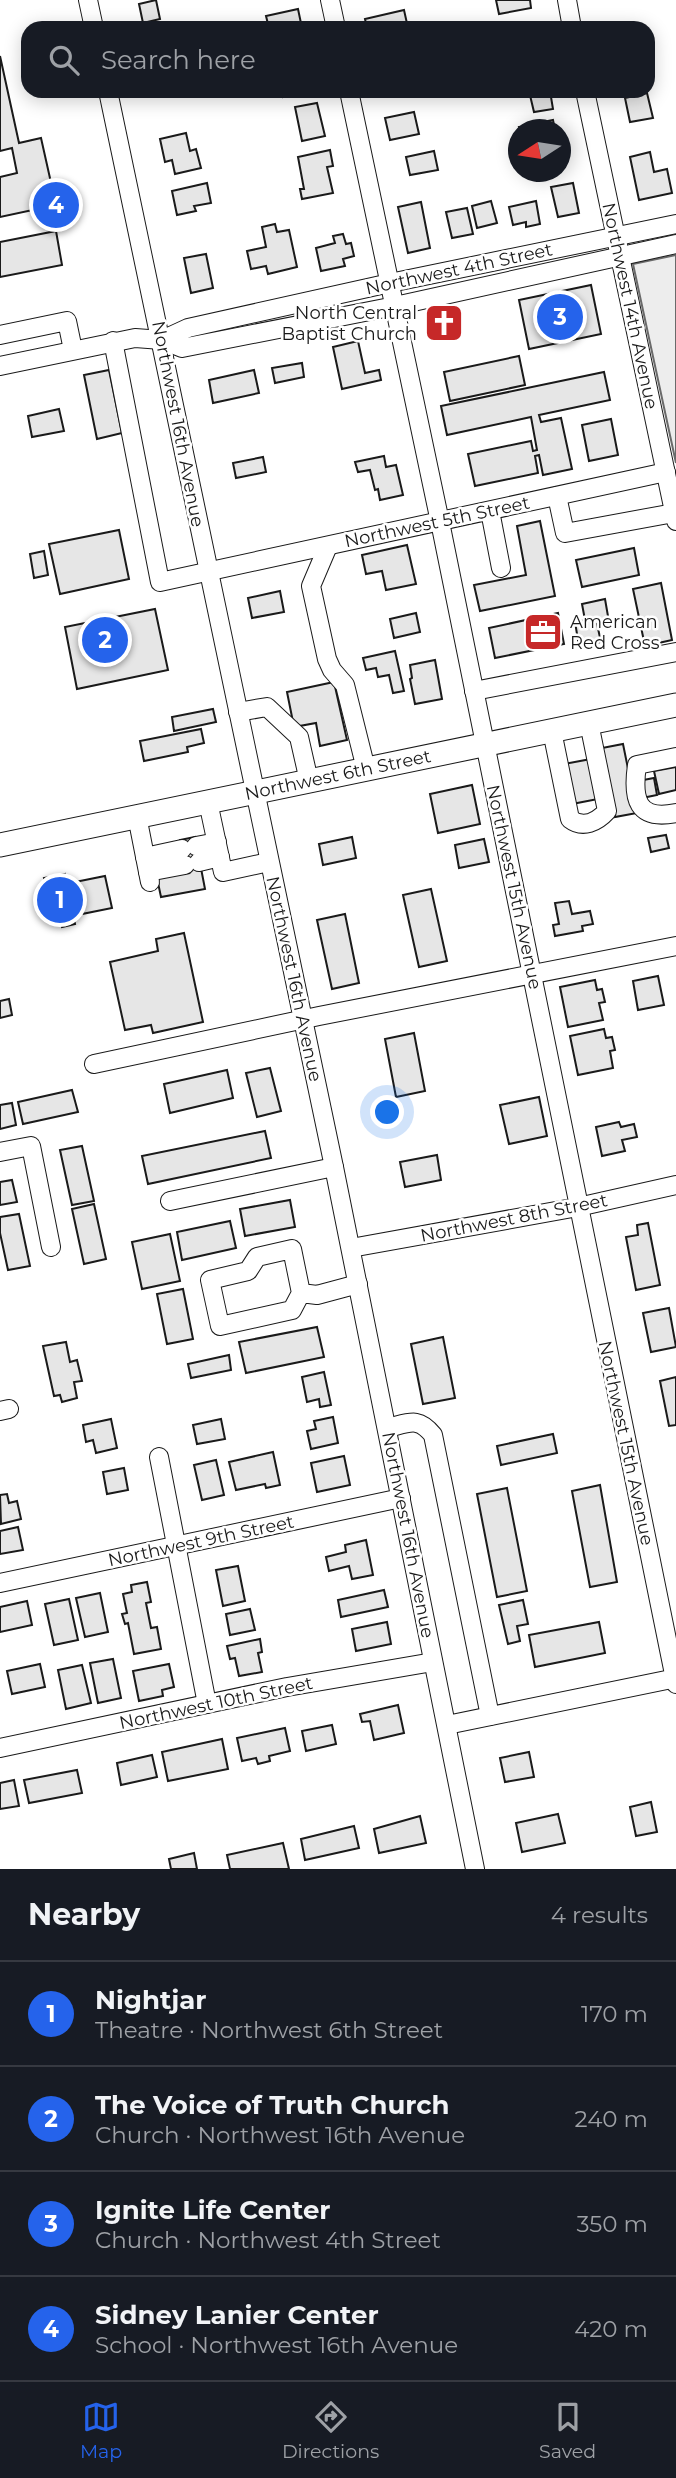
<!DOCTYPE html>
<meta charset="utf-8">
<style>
body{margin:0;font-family:Montserrat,sans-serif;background:#242831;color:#f1f3f6}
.compass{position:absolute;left:508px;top:119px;width:63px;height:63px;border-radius:50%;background:#171b24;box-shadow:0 4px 18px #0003;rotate:258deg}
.you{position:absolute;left:388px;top:1113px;width:24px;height:24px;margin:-18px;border:5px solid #fff;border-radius:50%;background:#1a73e8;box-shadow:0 0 0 10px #1a73e833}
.badge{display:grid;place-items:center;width:46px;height:46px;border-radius:50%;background:#2563eb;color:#fff;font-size:23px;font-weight:700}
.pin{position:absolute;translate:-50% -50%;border:4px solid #fff;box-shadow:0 2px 7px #0006}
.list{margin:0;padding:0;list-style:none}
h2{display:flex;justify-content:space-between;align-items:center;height:91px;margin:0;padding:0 28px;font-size:30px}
h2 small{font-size:23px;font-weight:400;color:#9ea1a6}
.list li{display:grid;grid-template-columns:46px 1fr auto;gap:21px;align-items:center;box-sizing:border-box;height:105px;padding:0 28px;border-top:2px solid #363941}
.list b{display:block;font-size:26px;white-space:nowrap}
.list p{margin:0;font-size:23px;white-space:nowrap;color:#9ea1a6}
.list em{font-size:23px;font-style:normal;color:#9ea1a6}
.icon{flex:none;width:38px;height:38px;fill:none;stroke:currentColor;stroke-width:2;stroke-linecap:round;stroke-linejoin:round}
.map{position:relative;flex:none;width:676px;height:1869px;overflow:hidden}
.search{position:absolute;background:#171b24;box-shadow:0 4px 18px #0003;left:21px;right:21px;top:21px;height:77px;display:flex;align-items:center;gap:18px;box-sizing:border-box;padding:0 24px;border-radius:21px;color:#9ea1a6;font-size:26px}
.sheet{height:511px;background:#171b24}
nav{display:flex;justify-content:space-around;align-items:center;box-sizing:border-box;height:98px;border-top:2px solid #363941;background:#171b24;font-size:19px;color:#9ea1a6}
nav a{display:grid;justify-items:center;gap:4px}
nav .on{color:#2563eb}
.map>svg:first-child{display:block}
.green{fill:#ededed;stroke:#6a6a6a;stroke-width:2}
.building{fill:#e6e6e6;stroke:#1a1a1a;stroke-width:2}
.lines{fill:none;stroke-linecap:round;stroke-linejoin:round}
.minor-casing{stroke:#1a1a1a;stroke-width:20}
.major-casing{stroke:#1a1a1a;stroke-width:25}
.minor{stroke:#fff;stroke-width:18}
.major{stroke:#fff;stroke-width:23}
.labels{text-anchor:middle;stroke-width:5;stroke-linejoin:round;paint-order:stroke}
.street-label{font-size:18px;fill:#1a1a1a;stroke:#fff}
.poi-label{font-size:18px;fill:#1a1a1a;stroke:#fff;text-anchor:end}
</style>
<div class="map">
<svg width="676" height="1869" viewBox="0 0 676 1869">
<rect width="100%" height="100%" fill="#fff"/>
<!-- green -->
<path class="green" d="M676 255V463L633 264Z"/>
<!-- building -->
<g class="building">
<path d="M156 0 160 19 143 23 139 4Z"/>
<path d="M496 0H530L531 8 499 14Z"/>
<path d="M298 9 302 28H269L266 16Z"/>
<path d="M404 10 408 28H367L365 19Z"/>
<path d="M0 56 19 143 41 138 56 205 0 217V177L17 173 12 148 0 151Z"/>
<path d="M282 91H312L283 97Z"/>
<path d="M529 91H550L553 109 534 112Z"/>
<path d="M647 93 653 118 630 122 625 98Z"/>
<path d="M317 103 325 136 302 141 295 107Z"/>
<path d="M414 112 419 134 390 140 385 118Z"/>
<path d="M553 120 555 130H520L519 127Z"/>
<path d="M186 133 190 151 196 149 201 168 175 174 172 160 165 162 160 139Z"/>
<path d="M330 150 333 166 327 167 333 193 302 199 300 189H304L298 157Z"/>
<path d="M434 151 438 170 410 175 406 157Z"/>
<path d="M650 152 654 172 667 169 672 193 639 200 630 157Z"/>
<path d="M207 183 211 203 194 206 196 211 177 215 172 191Z"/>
<path d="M573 183 579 213 558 217 551 187Z"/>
<path d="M491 201 497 223 477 228 472 206Z"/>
<path d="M536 201 540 224 526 227V222L513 225 509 207Z"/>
<path d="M421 202 430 248 408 253 398 207Z"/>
<path d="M467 208 473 234 452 238 446 212Z"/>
<path d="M275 224 277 232 289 230 297 267 268 274 266 266 251 269 247 251 266 247 262 227Z"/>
<path d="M56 231 62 265 0 277V242Z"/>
<path d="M343 234 346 244 351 243 354 256 343 259 345 266 321 271 316 248 335 243 333 236Z"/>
<path d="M206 254 213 288 191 293 184 258Z"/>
<path d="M591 285 601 334 529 349 519 300Z"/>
<path d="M358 341 365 373 379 370 381 380 342 389 333 347Z"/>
<path d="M519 356 525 385 450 401 444 372Z"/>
<path d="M302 363 304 377 275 383 272 368Z"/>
<path d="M109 370 122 433 97 439 84 375Z"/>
<path d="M254 370 259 393 213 403 209 380Z"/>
<path d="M604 372 610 400 539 415 541 422 561 418 572 469 543 475 539 455 535 456 538 473 475 486 468 454 531 441 533 451 537 450 531 417 447 435 441 406Z"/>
<path d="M59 409 64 431 32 437 28 416Z"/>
<path d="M611 419 618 455 589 461 582 425Z"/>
<path d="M384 456 386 467 396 465 403 495 380 500 378 489 375 490 370 470 358 472 355 462Z"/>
<path d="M263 457 266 472 236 478 233 463Z"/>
<path d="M540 521 555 596 480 611 474 585 526 575 517 526Z"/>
<path d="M119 530 129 579 60 594 49 544Z"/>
<path d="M407 545 416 584 386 590 382 571 366 574 362 555Z"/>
<path d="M634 548 639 575 582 587 576 560Z"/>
<path d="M44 551 48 575 34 578 30 554Z"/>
<path d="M661 583 672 640 645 646 633 589Z"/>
<path d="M280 591 284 612 252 618 248 598Z"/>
<path d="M605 599 609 622 597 624 601 642 579 646 575 622 585 620 582 604Z"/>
<path d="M155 609 168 670 77 689 65 627Z"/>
<path d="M416 613 420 632 394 638 390 619Z"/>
<path d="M558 613 564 644 495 658 489 628Z"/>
<path d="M395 651 404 691 393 693 389 675 378 677 376 668 366 670 363 658Z"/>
<path d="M435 660 442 699 415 704 410 679 412 678 410 665Z"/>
<path d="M334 682 347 740 320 746 316 723 294 727 287 692Z"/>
<path d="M213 709 216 722 174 731 172 717Z"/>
<path d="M201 729 204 743 187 747 188 752 144 761 140 741Z"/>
<path d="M623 744 637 813 615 817 602 748Z"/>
<path d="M591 759 598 799 572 804 564 764Z"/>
<path d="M676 767V790L659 794 654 771Z"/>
<path d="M654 778 657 795 642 798 638 781Z"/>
<path d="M472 785 480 824 438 833 430 794Z"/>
<path d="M666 835 669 848 651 852 648 838Z"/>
<path d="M195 837 205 889 161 897 157 878 186 872 180 840Z"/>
<path d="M352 837 356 858 323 865 319 844Z"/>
<path d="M484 839 489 862 459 868 455 845Z"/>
<path d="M65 874 75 924 62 927 61 924 54 925 44 878Z"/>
<path d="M105 876 112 908 82 914 75 882Z"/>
<path d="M431 889 447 961 419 967 403 895Z"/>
<path d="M569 901 572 914 590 911 593 924 582 926 583 931 555 936 553 925 559 924 555 903Z"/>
<path d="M345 914 359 983 332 989 317 920Z"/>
<path d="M184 933 203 1022 153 1033 151 1025 125 1030 110 962 158 951 156 939Z"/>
<path d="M658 976 664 1005 638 1010 633 981Z"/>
<path d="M595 980 597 990 602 989 605 1002 599 1003 603 1020 568 1027 560 987Z"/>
<path d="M9 999 12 1015 0 1018V1001Z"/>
<path d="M604 1029 606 1038 612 1037 615 1050 610 1051 613 1068 578 1075 570 1036Z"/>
<path d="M414 1033 425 1091 396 1097 385 1039Z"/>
<path d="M270 1068 281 1111 257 1117 246 1073Z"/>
<path d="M227 1070 233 1098 170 1113 164 1084Z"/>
<path d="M72 1090 78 1112 23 1124 18 1102Z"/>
<path d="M539 1097 547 1136 509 1144 500 1105Z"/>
<path d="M12 1103 16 1125 0 1129V1105Z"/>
<path d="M619 1122 621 1127 634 1124 637 1137 622 1140 625 1151 602 1156 596 1127Z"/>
<path d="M265 1131 271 1158 148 1184 142 1156Z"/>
<path d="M82 1146 94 1201 72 1205 60 1150Z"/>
<path d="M437 1155 441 1180 405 1187 400 1162Z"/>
<path d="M12 1180 17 1202 0 1205V1182Z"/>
<path d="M290 1200 295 1227 245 1236 240 1209Z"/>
<path d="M94 1204 106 1259 84 1264 72 1209Z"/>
<path d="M19 1214 30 1266 8 1270 0 1233V1217Z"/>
<path d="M230 1221 236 1248 182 1260 177 1232Z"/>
<path d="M648 1223 660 1285 636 1290 626 1237 638 1235 637 1225Z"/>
<path d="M170 1234 180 1281 142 1289 132 1242Z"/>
<path d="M183 1289 193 1339 167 1344 157 1294Z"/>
<path d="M669 1308 676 1347 651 1352 643 1313Z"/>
<path d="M317 1327 324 1357 246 1373 239 1342Z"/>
<path d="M443 1337 455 1398 423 1404 411 1344Z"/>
<path d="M66 1342 70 1362 77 1360 82 1381 74 1382 77 1398 62 1402 60 1395 54 1396 43 1346Z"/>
<path d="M229 1355 231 1370 191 1378 188 1364Z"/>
<path d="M324 1372 331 1405 320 1407 319 1399 307 1402 302 1377Z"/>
<path d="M676 1377V1425L669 1426 660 1381Z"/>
<path d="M333 1417 338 1443 311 1449 307 1431 316 1429 314 1421Z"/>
<path d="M111 1419 117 1448 96 1453 93 1440 86 1442 83 1425Z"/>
<path d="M221 1419 225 1439 197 1444 193 1425Z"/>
<path d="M553 1434 557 1453 501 1465 497 1446Z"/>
<path d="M273 1452 280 1485 266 1488 265 1484 236 1490 229 1462Z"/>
<path d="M344 1456 350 1485 317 1492 311 1463Z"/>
<path d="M216 1460 224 1495 202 1500 194 1465Z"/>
<path d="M124 1468 128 1490 107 1494 103 1472Z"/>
<path d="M600 1485 617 1582 590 1587 572 1491Z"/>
<path d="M507 1488 527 1591 497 1597 477 1494Z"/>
<path d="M7 1494 9 1503 17 1501 21 1519 1 1524 0 1495Z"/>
<path d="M18 1527 23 1550 0 1554V1531Z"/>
<path d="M366 1540 373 1575 352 1579 349 1566 329 1571 326 1557 346 1552 345 1545Z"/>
<path d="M238 1566 245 1601 223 1606 216 1570Z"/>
<path d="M147 1582 151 1602 146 1603 151 1628 157 1627 161 1649 134 1654 128 1623 125 1624 122 1614 127 1613 123 1594 132 1592 131 1585Z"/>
<path d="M384 1590 388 1607 341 1617 338 1600Z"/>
<path d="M100 1593 108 1632 85 1637 76 1598Z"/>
<path d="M69 1599 78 1640 54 1645 45 1604Z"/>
<path d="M523 1600 528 1624 517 1626 520 1641 508 1644 499 1605Z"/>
<path d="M27 1601 32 1625 0 1632V1607Z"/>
<path d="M250 1609 255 1630 230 1635 226 1614Z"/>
<path d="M387 1622 391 1644 356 1651 352 1629Z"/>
<path d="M599 1622 605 1653 535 1667 529 1635Z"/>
<path d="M260 1639 262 1652 258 1653 262 1672 239 1676 235 1658 230 1659 227 1646Z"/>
<path d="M113 1659 121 1698 98 1703 90 1663Z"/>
<path d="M40 1664 45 1687 12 1694 7 1671Z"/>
<path d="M169 1664 174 1687 162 1690 163 1696 139 1701 133 1671Z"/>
<path d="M82 1665 91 1703 66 1709 58 1670Z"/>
<path d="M398 1705 404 1733 374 1740 370 1721 362 1722 360 1714Z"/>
<path d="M332 1725 336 1744 306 1751 302 1731Z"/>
<path d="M285 1728 290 1751 269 1756 270 1761 258 1764 256 1758 242 1761 237 1738Z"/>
<path d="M222 1739 228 1769 168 1781 162 1752Z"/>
<path d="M529 1752 534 1777 505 1782 500 1758Z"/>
<path d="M152 1755 157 1777 121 1785 117 1763Z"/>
<path d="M77 1770 82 1793 29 1803 24 1780Z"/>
<path d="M14 1780 19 1806 0 1809V1783Z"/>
<path d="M651 1802 657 1832 636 1836 630 1807Z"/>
<path d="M558 1814 565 1843 522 1852 516 1823Z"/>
<path d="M420 1816 426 1843 379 1853 374 1829Z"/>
<path d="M354 1826 359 1848 305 1860 301 1839Z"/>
<path d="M283 1843 289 1869H230L227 1855Z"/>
<path d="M194 1853 197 1869H171L169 1859Z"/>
</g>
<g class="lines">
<!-- minor casing -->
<g class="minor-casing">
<g id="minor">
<path d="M88 0 94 28"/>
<path d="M330 0 336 28"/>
<path d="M567 0 572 28"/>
<path d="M108 91 334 1167 475 1869"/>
<path d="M349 91 440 522 676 1684"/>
<path d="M585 91 676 521"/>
<path d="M0 335 67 321 73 350"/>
<path d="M162 340 188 328 390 283 676 224"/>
<path d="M113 341 160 582 666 472"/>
<path d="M0 366 135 338 162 340 182 348 395 306 676 244"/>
<path d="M557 496 565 533 674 513"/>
<path d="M490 511 501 568"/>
<path d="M328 546 311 586 327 659 332 670 345 685 366 769"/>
<path d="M474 691 676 652"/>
<path d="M238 712 267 707 299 737 309 781"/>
<path d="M552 731 570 819C583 829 597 822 607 811L589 723"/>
<path d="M676 757 637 765C632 799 637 821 676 813"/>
<path d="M208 802 223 872 269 862"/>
<path d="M137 816 150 882"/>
<path d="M196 846 217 842"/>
<path d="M145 857 182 849"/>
<path d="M199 862 220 857"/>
<path d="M148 872 185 865"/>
<path d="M94 1064 319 1016 676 946"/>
<path d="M0 1152 31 1146 51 1247"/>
<path d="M170 1201 334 1167"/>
<path d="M351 1248 578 1207 676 1185"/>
<path d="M301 1293 292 1310 220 1326 210 1280 248 1271 257 1257 292 1249 301 1293 317 1295 358 1284"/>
<path d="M0 1411 9 1409"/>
<path d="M387 1428C409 1423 418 1416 433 1435L490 1716"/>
<path d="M159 1457 207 1704"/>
<path d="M0 1583 401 1498"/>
<path d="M447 1725 676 1678"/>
<path d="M0 1748 287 1687 433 1662"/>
</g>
</g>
<!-- major casing -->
<g class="major-casing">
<g id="major">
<path id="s1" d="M0 845 676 705"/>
</g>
</g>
<!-- minor -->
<use href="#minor" class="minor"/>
<!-- major -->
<use href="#major" class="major"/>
</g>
<!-- icons -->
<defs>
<g id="church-square" transform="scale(2.0125)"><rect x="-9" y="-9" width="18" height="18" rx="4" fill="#c62828" stroke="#fff"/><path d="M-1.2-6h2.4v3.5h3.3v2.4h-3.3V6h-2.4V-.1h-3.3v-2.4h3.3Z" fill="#fff"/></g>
<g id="office-square" transform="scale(2.0125)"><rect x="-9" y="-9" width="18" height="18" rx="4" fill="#c62828" stroke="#fff"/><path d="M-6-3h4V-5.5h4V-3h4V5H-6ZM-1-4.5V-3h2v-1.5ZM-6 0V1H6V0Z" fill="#fff"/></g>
</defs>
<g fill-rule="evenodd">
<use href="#church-square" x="444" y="323"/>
<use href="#office-square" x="543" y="632"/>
</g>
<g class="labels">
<!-- street labels -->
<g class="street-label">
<text transform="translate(459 269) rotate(-12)" y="6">Northwest 4th Street</text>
<text transform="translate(630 306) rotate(78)" y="6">Northwest 14th Avenue</text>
<text transform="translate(178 424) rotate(79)" y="6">Northwest 16th Avenue</text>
<text transform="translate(437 522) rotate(-12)" y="6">Northwest 5th Street</text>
<text dy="6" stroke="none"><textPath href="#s1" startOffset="345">Northwest 6th Street</textPath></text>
<text transform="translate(514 887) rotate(78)" y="6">Northwest 15th Avenue</text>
<text transform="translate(294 979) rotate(78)" y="6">Northwest 16th Avenue</text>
<text transform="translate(514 1218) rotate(-11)" y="6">Northwest 8th Street</text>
<text transform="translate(626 1443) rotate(78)" y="6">Northwest 15th Avenue</text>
<text transform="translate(408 1535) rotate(79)" y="6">Northwest 16th Avenue</text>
<text transform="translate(201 1541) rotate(-12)" y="6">Northwest 9th Street</text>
<text transform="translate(216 1703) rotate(-12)" y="6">Northwest 10th Street</text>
</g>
<!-- poi labels -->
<g class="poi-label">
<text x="417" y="319">North Central<tspan x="417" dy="21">Baptist Church</tspan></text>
<text x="570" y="628" text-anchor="start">American<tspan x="570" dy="21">Red Cross</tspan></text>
</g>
</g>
</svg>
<svg class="compass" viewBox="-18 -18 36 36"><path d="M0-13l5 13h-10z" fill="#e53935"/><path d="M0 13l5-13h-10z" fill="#9ea1a6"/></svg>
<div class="you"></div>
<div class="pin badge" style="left:60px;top:900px">1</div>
<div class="pin badge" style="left:105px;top:640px">2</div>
<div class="pin badge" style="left:560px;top:317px">3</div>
<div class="pin badge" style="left:56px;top:205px">4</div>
<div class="search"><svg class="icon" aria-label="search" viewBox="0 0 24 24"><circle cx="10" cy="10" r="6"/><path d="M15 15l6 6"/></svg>Search here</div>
</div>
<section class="sheet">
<h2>Nearby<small>4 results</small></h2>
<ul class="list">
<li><span class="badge">1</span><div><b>Nightjar</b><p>Theatre · Northwest 6th Street</p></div><em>170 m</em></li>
<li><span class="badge">2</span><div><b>The Voice of Truth Church</b><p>Church · Northwest 16th Avenue</p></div><em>240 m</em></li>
<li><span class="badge">3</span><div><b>Ignite Life Center</b><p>Church · Northwest 4th Street</p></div><em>350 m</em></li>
<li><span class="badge">4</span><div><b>Sidney Lanier Center</b><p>School · Northwest 16th Avenue</p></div><em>420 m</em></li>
</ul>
</section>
<nav>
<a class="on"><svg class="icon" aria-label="map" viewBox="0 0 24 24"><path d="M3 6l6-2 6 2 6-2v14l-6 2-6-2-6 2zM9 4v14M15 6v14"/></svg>Map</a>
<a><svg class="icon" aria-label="directions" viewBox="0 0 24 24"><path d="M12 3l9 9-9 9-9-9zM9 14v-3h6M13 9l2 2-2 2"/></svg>Directions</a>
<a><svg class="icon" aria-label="saved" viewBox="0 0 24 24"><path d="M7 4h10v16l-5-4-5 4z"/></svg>Saved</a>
</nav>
